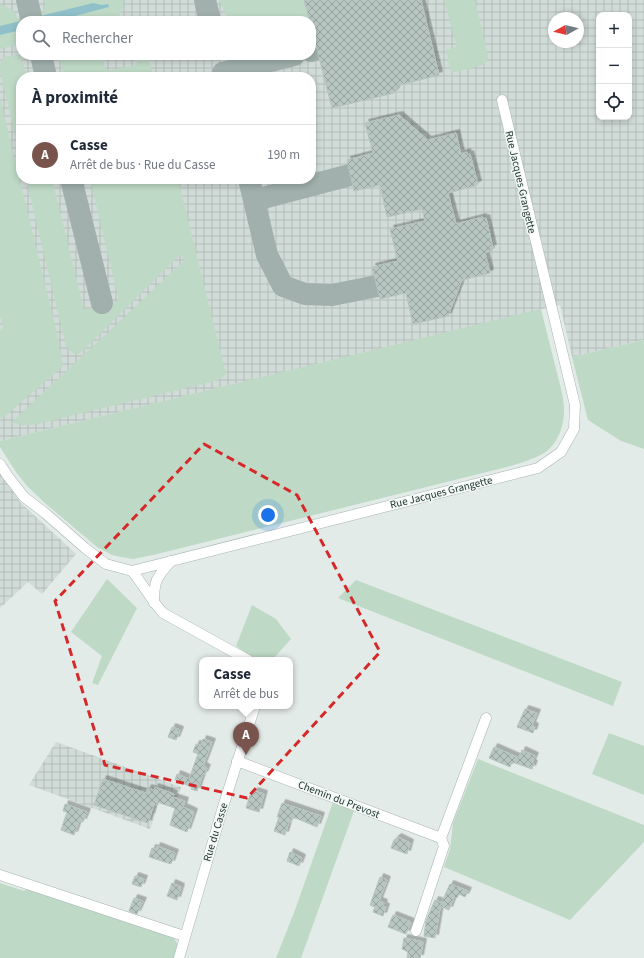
<!DOCTYPE html>
<html lang="fr">
<meta charset="utf-8">
<style>
body{margin:0;font-family:"Source Sans 3",sans-serif;background:#f6f6f7;color:#1f2937}
.controls{position:absolute;right:12px;top:12px;display:grid;overflow:hidden;border-radius:8px;box-shadow:0 2px 6px #0003}
.controls button{width:36px;height:36px;display:grid;place-items:center;padding:0;border:0;border-bottom:1px solid #e0e1e3;background:#fff;color:#1f2937;font:20px sans-serif}
.compass{position:absolute;left:548px;top:12px;width:36px;height:36px;border-radius:50%;background:#fff;box-shadow:0 2px 6px #0003;rotate:262deg}
.you{position:absolute;left:268px;top:515px;width:14px;height:14px;margin:-10px;border:3px solid #fff;border-radius:50%;background:#1a73e8;box-shadow:0 0 0 6px #1a73e833}
.badge{display:grid;place-items:center;width:26px;height:26px;border-radius:50%;background:#78544d;color:#fff;font-size:13px;font-weight:700}
.pin{position:absolute;translate:-50% -33px;filter:drop-shadow(0 1px 2px #0008)}
.pin::after{content:'';position:absolute;top:21px;width:14px;height:12px;background:inherit;clip-path:polygon(0 0,100% 0,50% 100%)}
.popup{position:absolute;left:199px;top:657px;width:94px;height:52px;box-sizing:border-box;display:grid;place-content:center;border-radius:8px;background:#fff;filter:drop-shadow(0 1px 3px #0005);font-size:13px;white-space:nowrap;color:#747a83}
.popup b{font-size:15px;color:#1f2937}
.popup::after{content:'';position:absolute;left:50%;top:100%;margin-left:-8px;border:8px solid transparent;border-top-color:#fff}
.list{margin:0;padding:0;list-style:none}
h2{display:flex;justify-content:space-between;align-items:center;height:52px;margin:0;padding:0 16px;font-size:17px}
h2 small{font-size:13px;font-weight:400;color:#747a83}
.list li{display:grid;grid-template-columns:26px 1fr auto;gap:12px;align-items:center;box-sizing:border-box;height:60px;padding:0 16px;border-top:1px solid #e0e1e3}
.list b{display:block;font-size:15px;white-space:nowrap}
.list p{margin:0;font-size:13px;white-space:nowrap;color:#747a83}
.list em{font-size:13px;font-style:normal;color:#747a83}
.icon{flex:none;width:22px;height:22px;fill:none;stroke:currentColor;stroke-width:2;stroke-linecap:round;stroke-linejoin:round}
.map{position:relative;flex:none;width:644px;height:958px;overflow:hidden}
.search{position:absolute;background:#fff;box-shadow:0 2px 6px #0003;left:16px;top:16px;width:300px;height:44px;display:flex;align-items:center;gap:10px;box-sizing:border-box;padding:0 14px;border-radius:16px;color:#747a83;font-size:15px}
.panel{position:absolute;background:#fff;box-shadow:0 2px 6px #0003;left:16px;top:72px;width:300px;height:112px;border-radius:16px}
.map>svg:first-child{display:block}
.industrial{fill:url(#industrial-grid);fill-rule:evenodd}
.green{fill:#bedac6}
.water{fill:#90c1cb}
.lines{fill:none;stroke-linecap:round;stroke-linejoin:round}
.taxiway{stroke:#a1b0ac;stroke-width:22}
.building{fill:url(#building-cross-hatch);stroke:#b6c4bf;filter:url(#shadow)}
.minor-casing{stroke:#a6b3af;stroke-width:11}
.minor{stroke:#fff;stroke-width:10}
.marked{fill:none;stroke:#d62828;stroke-width:3;stroke-dasharray:8 5;stroke-linejoin:round}
.labels{text-anchor:middle;stroke-width:3;stroke-linejoin:round;paint-order:stroke}
.street-label{font-size:11px;fill:#243b35;stroke:#f3f8f6}
</style>
<div class="map">
<svg width="644" height="958" viewBox="0 0 644 958">
<defs>
<pattern id="industrial-grid" width="8" height="8" patternUnits="userSpaceOnUse"><rect width="8" height="8" fill="#d1dbd7"/><path d="M0 4h8M4 0v8" fill="none" stroke="#b3bdb9"/></pattern>
<pattern id="building-cross-hatch" width="8" height="8" patternUnits="userSpaceOnUse"><rect width="8" height="8" fill="#b8c6c1"/><path d="M0 0l8 8M0 8l8-8" fill="none" stroke="#95a29e"/></pattern>
<filter id="shadow"><feDropShadow dx="3.5" dy="-3.5" stdDeviation="0" flood-color="#0004"/></filter>
</defs>
<rect width="100%" height="100%" fill="#e3ebe8"/>
<!-- industrial -->
<g class="industrial">
<path d="M0 0H644V340L572 357 560 305 0 441ZM599 15H629V117H599ZM554 18H578V42H554ZM21 21H311V55H21ZM21 77H311V179H21Z"/>
<path d="M0 471 21 503 76 554 42 594 28 582 0 608Z"/>
<path d="M56 742 181 787 174 808 159 803 150 829 29 785Z"/>
</g>
<!-- green -->
<g class="green">
<path d="M46 0H123C124 9 120 16 113 21H46L43 11Z"/>
<path d="M219 0H304L310 21H232L225 13Z"/>
<path d="M444 0H475L488 56 487 61 483 65 451 73 446 50 457 47Z"/>
<path d="M0 4C21 11 21 25 21 44L0 49Z"/>
<path d="M18 54 21 56 27 77H21V159L0 72V64L4 57Z"/>
<path d="M58 55H102L106 71 137 65 136 55H148L153 77H65Z"/>
<path d="M0 98 58 338 63 366 3 418 0 417V330L3 328 0 315Z"/>
<path d="M26 179H52L84 310 119 301 90 179H178L226 374 219 380 45 422C34 425 23 427 12 422L184 261 181 254 79 354C73 354 69 351 66 346Z"/>
<path d="M541 309C546 329 551 349 556 369 559 381 563 394 564 407 565 423 559 441 547 451 536 459 520 463 507 467L153 555 133 559 121 557 112 555 97 547 46 504 27 486 16 472 0 447V441Z"/>
<path d="M644 340V449L621 441 588 420 572 357Z"/>
<path d="M107 579 137 608 98 685 92 683 102 656 71 632Z"/>
<path d="M356 580 622 682 613 706 338 598Z"/>
<path d="M252 605 276 619 291 639 272 660H256L236 646Z"/>
<path d="M609 733 644 746V795L592 774Z"/>
<path d="M478 759 644 825V842L570 920 444 867 450 849 453 823Z"/>
<path d="M333 802 354 811 301 958H276L295 910Z"/>
<path d="M0 883 24 891 30 886 174 938 178 945 174 958H0Z"/>
</g>
<!-- water -->
<path class="water" d="M93 3 102 5 108 4 109 7 56 21H21V30L0 35V26Z"/>
<g class="lines">
<!-- taxiway -->
<g class="taxiway">
<path d="M27 0 32 21"/>
<path d="M205 0 210 21"/>
<path d="M311 51 317 49"/>
<path d="M41 55 46 77"/>
<path d="M223 73 294 55"/>
<path d="M71 179 102 303"/>
<path d="M249 179 267 255 283 286 305 294 332 295 377 286"/>
<path d="M255 200 350 175"/>
</g>
</g>
<!-- building -->
<g class="building">
<path d="M304 0H421L439 75 399 85 394 93 332 108 311 27V21H310Z"/>
<path d="M399 115 428 140 456 133 461 154 467 152 468 155 470 154 478 184 475 185V186L448 193 456 224 483 217V219L486 218 493 248H490L491 251 485 253 490 273 462 280 448 316 413 324 406 293 380 299 372 267 398 261 390 229 425 221 422 209 387 217 380 185 354 191 347 160 373 153 365 123Z"/>
<path d="M525 709 537 713 532 725 535 727 533 733 517 727Z"/>
<path d="M172 727 180 730 176 740 168 737Z"/>
<path d="M203 739 212 742 203 766 207 768 204 775 203 774 197 791 191 789 192 787 175 780 177 774 189 779 198 754 193 752 196 744 201 745Z"/>
<path d="M494 747 519 758 522 750 535 756 532 763 534 764 532 769 512 762 510 767 489 758Z"/>
<path d="M103 779 146 793 148 788 154 790 155 787 174 794 173 797 185 801 183 807 194 812 187 832 170 825 175 808 157 802 156 805H154L148 823 94 805Z"/>
<path d="M254 791 264 794 259 812 246 808 250 795H253Z"/>
<path d="M282 803 321 816 317 827 293 817 291 822 289 821 285 835 274 831 279 817H277Z"/>
<path d="M65 804 87 812 83 822 79 821 74 835 61 830 67 812 63 811Z"/>
<path d="M398 837 410 843 407 854 391 848 394 840Z"/>
<path d="M157 846 175 853 171 864 149 857 152 848 156 849Z"/>
<path d="M290 852 302 858 299 866 287 861Z"/>
<path d="M135 876 144 879 141 887 132 884Z"/>
<path d="M380 877 387 880 379 901 384 903 383 906 386 907 383 916 373 912 375 907 370 905Z"/>
<path d="M172 883 181 887 177 900 167 896Z"/>
<path d="M450 884 468 891 465 897 459 894 457 898 454 897 449 910 440 906Z"/>
<path d="M134 898 143 901 137 914 129 911Z"/>
<path d="M435 900 441 902 435 938 424 936 426 921Z"/>
<path d="M393 915 411 922 406 934 388 927Z"/>
<path d="M404 938 423 942 420 958H407L408 952 402 949Z"/>
</g>
<g class="lines">
<!-- minor casing -->
<g class="minor-casing">
<g id="minor">
<path d="M0 464 7 475 24 497 45 513 85 548 106 564 132 571 538 468 561 452 574 429 575 405 502 100"/>
<path d="M132 571C143 584 151 600 163 613L248 660"/>
<path d="M154 603C154 580 156 578 171 561"/>
<path d="M237 761 441 838"/>
<path d="M0 875 184 936"/>
<path d="M416 931 444 846 441 838 486 718"/>
<path d="M179 958 223 807 255 706"/>
</g>
</g>
<!-- minor -->
<use href="#minor" class="minor"/>
</g>
<!-- marked area -->
<path class="marked" d="M204 444 297 495 380 652 247 798 105 765 55 601Z"/>
<g class="labels">
<!-- street labels -->
<g class="street-label">
<text transform="translate(521 182) rotate(77)" y="4">Rue Jacques Grangette</text>
<text transform="translate(441 492) rotate(-14)" y="4">Rue Jacques Grangette</text>
<text transform="translate(339 799) rotate(21)" y="4">Chemin du Prevost</text>
<text transform="translate(215 832) rotate(-73)" y="4">Rue du Casse</text>
</g>
</g>
</svg>
<div class="controls">
<button>+</button>
<button>−</button>
<button><svg class="icon" aria-label="locate" viewBox="0 0 24 24"><circle cx="12" cy="12" r="6"/><path d="M12 2v4M12 18v4M2 12h4M18 12h4"/></svg></button>
</div>
<svg class="compass" viewBox="-18 -18 36 36"><path d="M0-13l5 13h-10z" fill="#e53935"/><path d="M0 13l5-13h-10z" fill="#747a83"/></svg>
<div class="you"></div>
<div class="pin badge" style="left:246px;top:755px">A</div>
<div class="popup"><b>Casse</b>Arrêt de bus</div>
<div class="search"><svg class="icon" aria-label="search" viewBox="0 0 24 24"><circle cx="10" cy="10" r="6"/><path d="M15 15l6 6"/></svg>Rechercher</div>
<section class="panel">
<h2>À proximité<small></small></h2>
<ul class="list">
<li><span class="badge">A</span><div><b>Casse</b><p>Arrêt de bus · Rue du Casse</p></div><em>190 m</em></li>
</ul>
</section>
</div>
